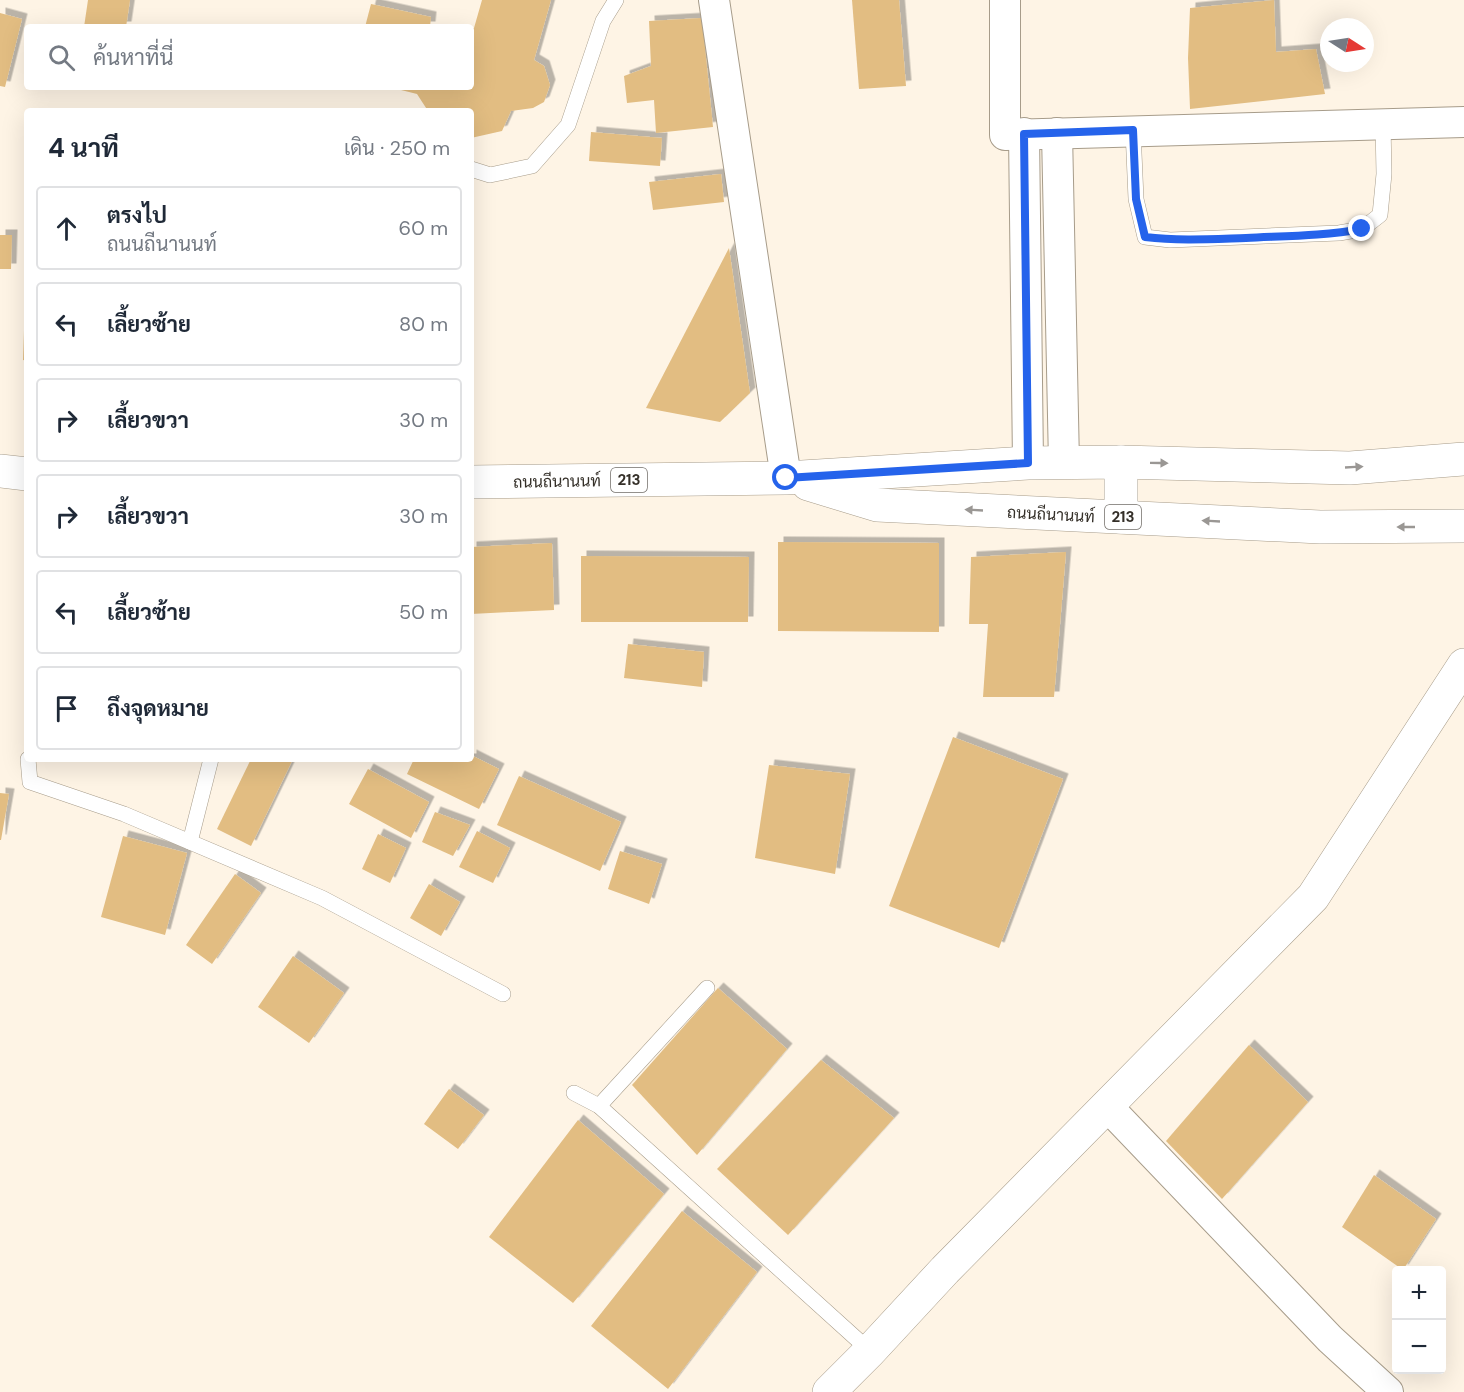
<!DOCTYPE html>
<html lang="th">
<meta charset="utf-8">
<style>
body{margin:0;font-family:"DM Sans",Sarabun,sans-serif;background:#f2f2f3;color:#1f2937}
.controls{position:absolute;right:18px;bottom:18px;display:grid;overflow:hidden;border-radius:6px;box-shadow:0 6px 24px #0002}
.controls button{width:54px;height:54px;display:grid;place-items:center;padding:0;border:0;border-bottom:2px solid #e0e1e3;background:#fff;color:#1f2937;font:30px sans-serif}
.compass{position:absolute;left:1320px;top:18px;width:54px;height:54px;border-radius:50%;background:#fff;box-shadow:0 6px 24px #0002;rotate:102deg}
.stop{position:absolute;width:18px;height:18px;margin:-14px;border:4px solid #2563eb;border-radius:50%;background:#fff}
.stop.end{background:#2563eb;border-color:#fff;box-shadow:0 2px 6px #0008}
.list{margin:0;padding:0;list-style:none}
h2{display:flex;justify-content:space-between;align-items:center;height:78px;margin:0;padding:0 24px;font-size:26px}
h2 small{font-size:20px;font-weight:400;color:#747a83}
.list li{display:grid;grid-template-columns:39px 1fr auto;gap:18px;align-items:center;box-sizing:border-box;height:84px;margin:0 12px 12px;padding:0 12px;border:2px solid #e0e1e3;border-radius:6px}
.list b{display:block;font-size:22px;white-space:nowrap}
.list p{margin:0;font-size:20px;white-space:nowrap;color:#747a83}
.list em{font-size:20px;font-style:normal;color:#747a83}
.icon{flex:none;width:33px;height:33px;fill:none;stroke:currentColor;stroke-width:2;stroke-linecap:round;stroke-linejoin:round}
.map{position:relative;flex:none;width:1464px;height:1392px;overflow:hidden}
.search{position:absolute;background:#fff;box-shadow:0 6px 24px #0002;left:24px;top:24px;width:450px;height:66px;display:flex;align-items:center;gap:15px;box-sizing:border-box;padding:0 21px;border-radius:6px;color:#747a83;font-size:22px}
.panel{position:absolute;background:#fff;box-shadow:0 6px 24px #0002;left:24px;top:108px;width:450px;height:654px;border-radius:6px}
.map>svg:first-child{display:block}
.building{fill:#e2bd82;filter:url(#shadow)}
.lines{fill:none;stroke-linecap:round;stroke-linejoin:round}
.lane-casing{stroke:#a79c8a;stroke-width:16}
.street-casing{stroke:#a79c8a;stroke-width:32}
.secondary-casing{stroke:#a79c8a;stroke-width:34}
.primary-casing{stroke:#a79c8a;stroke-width:34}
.lane{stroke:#fff;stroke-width:15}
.street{stroke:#fff;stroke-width:30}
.secondary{stroke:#fff;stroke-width:33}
.primary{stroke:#fff;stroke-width:33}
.oneway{fill:#9a9794}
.route{stroke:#2563eb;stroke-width:8}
.labels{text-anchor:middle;stroke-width:6;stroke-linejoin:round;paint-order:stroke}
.shield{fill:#fff;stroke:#716d68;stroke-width:1.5}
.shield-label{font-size:15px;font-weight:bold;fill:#342f28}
.street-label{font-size:16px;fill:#342f28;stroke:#fff}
</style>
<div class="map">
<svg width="1464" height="1392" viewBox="0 0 1464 1392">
<defs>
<filter id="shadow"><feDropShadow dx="5.5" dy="-5.5" stdDeviation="0" flood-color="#0004"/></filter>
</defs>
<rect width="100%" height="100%" fill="#fef4e5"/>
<!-- building -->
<g class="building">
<path d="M88 0H130L126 27H84Z"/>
<path d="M482 0H551L534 60 544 66 550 85 544 102 533 108 511 111 502 131 471 138V111H428L417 94 393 88 471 87V28H474Z"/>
<path d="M852 0H899L906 86 859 89Z"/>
<path d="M1274 0 1276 52 1316 49 1325 94 1190 109 1188 58 1190 8Z"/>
<path d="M371 4 431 17 430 27H365Z"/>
<path d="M0 13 22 19 5 87 0 86Z"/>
<path d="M702 18 713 127 656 133 654 100 627 103 624 76 651 66 649 21Z"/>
<path d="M591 132 662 138 660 166 589 161Z"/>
<path d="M721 174 724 202 653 210 649 182Z"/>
<path d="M0 235H12L11 269H0Z"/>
<path d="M729 248 750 393 720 422 646 408Z"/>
<path d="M25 302H27V361L23 360Z"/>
<path d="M778 542 939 543V632L778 631Z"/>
<path d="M552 543 554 610 471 614V547Z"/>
<path d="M1066 552 1054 697H983L988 624H969L971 557Z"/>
<path d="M581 556 749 557 748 622H581Z"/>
<path d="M628 644 704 652 702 687 624 678Z"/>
<path d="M953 737 1063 779 999 948 889 906Z"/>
<path d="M471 755 499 769 479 809 407 774 414 759H471Z"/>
<path d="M251 759H293L251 846 217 829Z"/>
<path d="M769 765 850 774 835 874 755 858Z"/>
<path d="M368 769 429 802 411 838 349 804Z"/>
<path d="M519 776 621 822 600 871 497 825Z"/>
<path d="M0 793 9 794 1 840H0Z"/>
<path d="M435 812 470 825 453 856 422 842Z"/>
<path d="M477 831 510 848 493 883 459 867Z"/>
<path d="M378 834 406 848 390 883 362 869Z"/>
<path d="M123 836 187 853 165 935 101 917Z"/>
<path d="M620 851 662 864 649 904 608 889Z"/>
<path d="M235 874 261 893 212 964 186 945Z"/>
<path d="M429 884 460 902 441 936 410 918Z"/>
<path d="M293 956 344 993 309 1043 258 1007Z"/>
<path d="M718 988 787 1049 697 1155 632 1085Z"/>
<path d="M1249 1045 1308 1102 1222 1199 1166 1141Z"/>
<path d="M821 1060 894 1118 788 1235 717 1169Z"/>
<path d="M449 1089 484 1115 458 1149 424 1124Z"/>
<path d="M578 1120 664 1194 573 1303 489 1237Z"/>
<path d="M1374 1175 1436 1219 1403 1270 1342 1227Z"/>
<path d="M682 1211 757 1272 668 1389 591 1326Z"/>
</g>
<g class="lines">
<!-- lane casing -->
<g class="lane-casing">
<g id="lane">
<path d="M1133 130 1136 199 1145 237 1170 240 1339 233 1362 229 1380 215 1384 174 1383 124"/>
<path d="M471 169 490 175 532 166 568 125 603 21 616 0"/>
<path d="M28 759 30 782 124 814 322 898 503 994"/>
<path d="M190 842 211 759"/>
<path d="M574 1093 599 1106 870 1351"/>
<path d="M599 1106 707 988"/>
</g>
</g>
<!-- street casing -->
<g class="street-casing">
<g id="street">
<path d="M714 0 786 478"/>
<path d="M1005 0V135L1464 122"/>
<path d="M1024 133 1028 463"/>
<path d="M1057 133 1064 463"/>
<path d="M1107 1106 1330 1339 1388 1392"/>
</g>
</g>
<!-- secondary casing -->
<g class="secondary-casing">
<path id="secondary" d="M829 1392 870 1351 945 1270 1313 897 1464 665"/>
</g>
<!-- primary casing -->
<g class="primary-casing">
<g id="primary">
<path d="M0 471 27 474"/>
<path d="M471 482 786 478 1028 463 1121 462 1350 468 1464 459"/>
<path d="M808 484 877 505 1320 527 1464 526"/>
<path d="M1121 517V462"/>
</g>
</g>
<!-- lane -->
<use href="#lane" class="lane"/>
<!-- street -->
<use href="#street" class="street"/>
<!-- secondary -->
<use href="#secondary" class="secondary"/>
<!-- primary -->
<use href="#primary" class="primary"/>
</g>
<!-- one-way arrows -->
<defs><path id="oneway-solid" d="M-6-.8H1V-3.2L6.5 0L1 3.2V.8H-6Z" transform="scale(1.5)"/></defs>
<g class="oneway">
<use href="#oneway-solid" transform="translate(1159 463) rotate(1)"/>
<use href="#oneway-solid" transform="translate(1354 467) rotate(-3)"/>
<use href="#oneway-solid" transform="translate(974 510) rotate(-177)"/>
<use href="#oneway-solid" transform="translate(1211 521) rotate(-177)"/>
<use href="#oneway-solid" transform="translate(1406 527) rotate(-180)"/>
</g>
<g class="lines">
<!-- route -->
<path class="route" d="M786 478 1028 463 1024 134 1133 130 1136 199 1145 237C1179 241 1212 239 1246 238 1285 236 1324 236 1362 229"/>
</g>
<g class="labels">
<!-- shield labels -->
<g class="shield">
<rect x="611" y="468" width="36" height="24" rx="4.5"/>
<rect x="1105" y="505" width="36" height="24" rx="4.5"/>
</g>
<g class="shield-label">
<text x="629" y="485">213</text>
<text x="1123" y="522">213</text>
</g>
<!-- street labels -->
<g class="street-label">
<text transform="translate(557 481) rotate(-1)" y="6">ถนนถีนานนท์</text>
<text transform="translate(1051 514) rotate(3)" y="6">ถนนถีนานนท์</text>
</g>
</g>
</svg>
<div class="controls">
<button>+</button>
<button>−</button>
</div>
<svg class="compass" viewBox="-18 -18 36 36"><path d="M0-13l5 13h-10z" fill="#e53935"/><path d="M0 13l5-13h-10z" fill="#747a83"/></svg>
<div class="stop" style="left:786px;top:478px"></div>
<div class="stop end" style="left:1362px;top:229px"></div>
<div class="search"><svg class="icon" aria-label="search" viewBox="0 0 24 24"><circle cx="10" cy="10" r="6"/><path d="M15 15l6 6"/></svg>ค้นหาที่นี่</div>
<section class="panel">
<h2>4 นาที<small>เดิน · 250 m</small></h2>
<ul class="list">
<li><svg class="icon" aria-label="ahead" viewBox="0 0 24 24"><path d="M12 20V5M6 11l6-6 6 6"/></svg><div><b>ตรงไป</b><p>ถนนถีนานนท์</p></div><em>60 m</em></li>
<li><svg class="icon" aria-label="left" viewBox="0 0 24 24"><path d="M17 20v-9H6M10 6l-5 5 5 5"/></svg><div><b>เลี้ยวซ้าย</b></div><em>80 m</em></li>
<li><svg class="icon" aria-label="right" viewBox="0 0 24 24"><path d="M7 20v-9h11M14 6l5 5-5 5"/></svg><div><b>เลี้ยวขวา</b></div><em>30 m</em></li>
<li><svg class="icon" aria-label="right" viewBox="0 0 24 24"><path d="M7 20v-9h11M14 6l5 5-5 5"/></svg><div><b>เลี้ยวขวา</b></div><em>30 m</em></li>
<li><svg class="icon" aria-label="left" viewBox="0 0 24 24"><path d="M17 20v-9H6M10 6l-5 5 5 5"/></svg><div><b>เลี้ยวซ้าย</b></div><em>50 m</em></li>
<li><svg class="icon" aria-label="arrive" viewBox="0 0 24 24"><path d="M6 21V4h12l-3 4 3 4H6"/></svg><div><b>ถึงจุดหมาย</b></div></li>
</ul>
</section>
</div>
